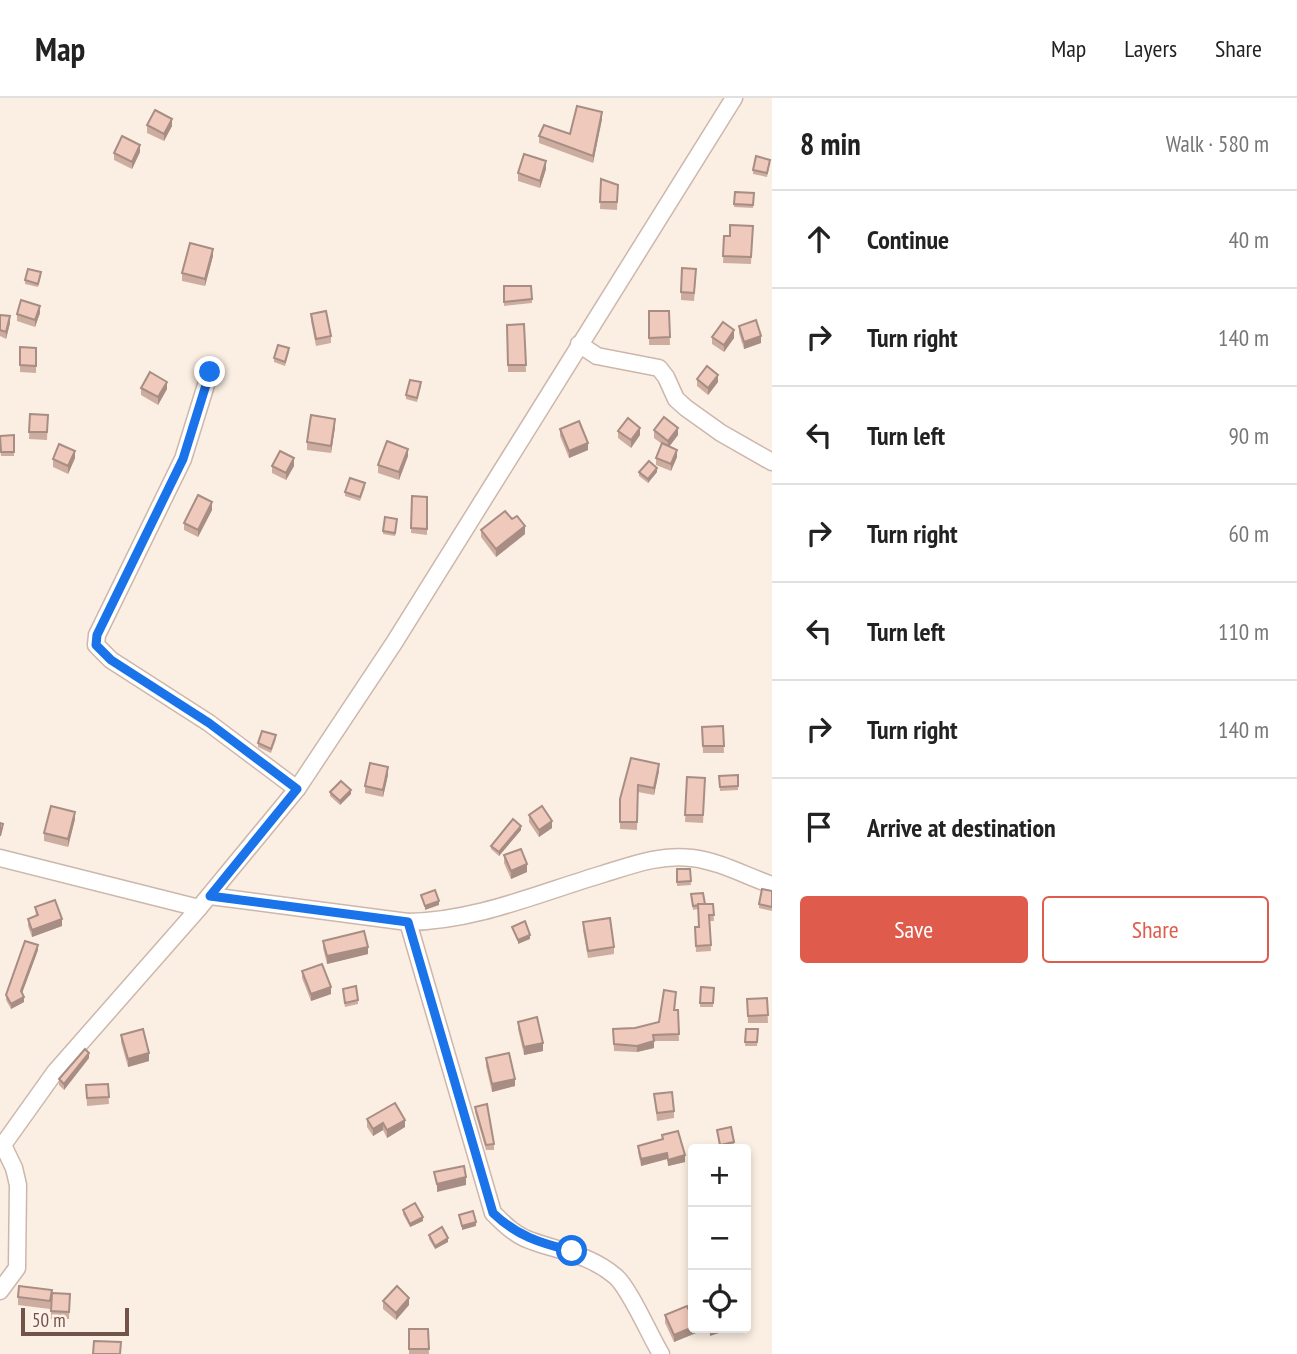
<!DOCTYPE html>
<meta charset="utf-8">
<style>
body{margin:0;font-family:"PT Sans Narrow",sans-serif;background:#f2f2f2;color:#222}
.controls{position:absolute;right:21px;bottom:21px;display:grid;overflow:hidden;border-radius:7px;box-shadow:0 4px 10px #0003}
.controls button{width:63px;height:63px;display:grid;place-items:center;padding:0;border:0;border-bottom:2px solid #e0e0e0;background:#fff;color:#222;font:35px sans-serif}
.scale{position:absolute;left:21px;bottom:18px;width:108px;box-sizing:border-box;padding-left:7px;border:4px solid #71534a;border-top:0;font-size:19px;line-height:24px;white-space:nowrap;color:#71534a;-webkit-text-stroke:5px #fef2e8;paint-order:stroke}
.stop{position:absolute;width:21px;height:21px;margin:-16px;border:5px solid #1a73e8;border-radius:50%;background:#fff}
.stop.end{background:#1a73e8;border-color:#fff;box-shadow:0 2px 7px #0008}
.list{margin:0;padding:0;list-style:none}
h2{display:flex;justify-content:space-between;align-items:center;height:91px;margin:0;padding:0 28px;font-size:30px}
h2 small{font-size:23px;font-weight:400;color:#767676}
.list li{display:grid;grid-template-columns:46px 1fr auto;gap:21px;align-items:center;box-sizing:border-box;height:98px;padding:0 28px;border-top:2px solid #e0e0e0}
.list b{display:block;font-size:26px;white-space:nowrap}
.list em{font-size:23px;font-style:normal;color:#767676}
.actions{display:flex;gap:14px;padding:21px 28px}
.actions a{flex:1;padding:16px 0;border:2px solid #df5b4c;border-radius:7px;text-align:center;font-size:24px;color:#df5b4c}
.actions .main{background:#df5b4c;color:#fff}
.icon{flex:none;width:38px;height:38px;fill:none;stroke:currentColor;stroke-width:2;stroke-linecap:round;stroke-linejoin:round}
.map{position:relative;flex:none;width:772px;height:1256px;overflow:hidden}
header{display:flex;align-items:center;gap:42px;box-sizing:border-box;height:98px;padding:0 35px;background:#fff;border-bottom:2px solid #e0e0e0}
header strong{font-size:33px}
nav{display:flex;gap:38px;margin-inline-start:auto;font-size:24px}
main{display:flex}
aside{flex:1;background:#fff}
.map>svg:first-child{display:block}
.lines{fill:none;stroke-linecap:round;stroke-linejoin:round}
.street-casing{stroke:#cdb7ac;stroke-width:19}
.street{stroke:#fff;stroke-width:16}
.wall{fill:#ceada1}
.shaded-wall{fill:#a78d83}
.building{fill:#efc9bb;stroke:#a78d83;stroke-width:2}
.route{stroke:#1a73e8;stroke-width:9}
</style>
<header>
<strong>Map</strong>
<nav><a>Map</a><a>Layers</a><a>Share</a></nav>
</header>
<main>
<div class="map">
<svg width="772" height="1256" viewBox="0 0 772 1256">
<rect width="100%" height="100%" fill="#fbeee2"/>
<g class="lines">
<!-- street casing -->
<g class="street-casing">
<g id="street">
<path d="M579 246 597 258 659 270 666 279 676 301 686 310 721 335 772 364"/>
<path d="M210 274 183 361 97 537 96 547 111 562 209 625 297 691"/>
<path d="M0 760 199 810"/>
<path d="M210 798 408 824C476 823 539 795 603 776 632 767 661 756 692 760 719 763 746 778 772 787"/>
<path d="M408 824 493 1115C504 1126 516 1138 532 1143 562 1154 589 1156 615 1178 629 1189 650 1238 661 1256"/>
<path d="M0 1051 55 974 199 810 297 691 394 545 734 0"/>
<path d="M0 1193 17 1170 18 1087 14 1070 3 1047"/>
</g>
</g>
<!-- street -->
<use href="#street" class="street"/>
</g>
<!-- wall -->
<g class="wall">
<path d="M602 21 593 65 539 45V38L570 36Z"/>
<path d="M147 27 172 28 164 43 147 35Z"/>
<path d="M140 54 132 71 114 62V55Z"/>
<path d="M770 65 767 79 753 76V72Z"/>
<path d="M546 71 540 90 518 83V75Z"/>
<path d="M601 81 618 87 617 112 600 111Z"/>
<path d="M735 94 754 95 753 110 734 109Z"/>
<path d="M753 128 751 166 723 165 724 138H730Z"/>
<path d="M213 158 205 188 182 183V175Z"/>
<path d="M41 178 38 189 25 186V182Z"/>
<path d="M696 178 694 203 681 202V194Z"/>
<path d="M504 188H531L532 205 504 208Z"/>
<path d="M649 213H669L670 247H649Z"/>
<path d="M40 215 35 229 17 223V216Z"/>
<path d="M311 216 331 238V245L316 248 311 223Z"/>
<path d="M0 217 10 225 6 241 0 238Z"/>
<path d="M524 226 526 274H508L507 227Z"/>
<path d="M739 228 761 245 744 251 739 235Z"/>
<path d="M712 239 734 240 724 254 712 246Z"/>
<path d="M20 249 36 250V275L20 274Z"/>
<path d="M289 254 285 268 274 264V260Z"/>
<path d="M697 281 718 284 708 297 697 288Z"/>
<path d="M421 288 417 304 406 301V297Z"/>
<path d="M141 290 167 291 158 307 141 297Z"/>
<path d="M30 316 48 317 47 342 29 341Z"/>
<path d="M335 329 331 355 307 352V344Z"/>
<path d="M560 331 588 352 569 360 560 338Z"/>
<path d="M654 332 678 337 669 349 677 359 671 373 656 367V360L662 346 654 340Z"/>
<path d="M618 333 640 337 631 350 618 340Z"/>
<path d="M14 337V358H1L0 338Z"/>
<path d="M408 358 399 382 378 375V367Z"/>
<path d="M75 360 68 376 53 369V361Z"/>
<path d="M272 368H294L286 382 272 375Z"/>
<path d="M639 374H657L648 385 639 378Z"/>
<path d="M365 389 360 403 345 398V394Z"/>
<path d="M412 398 427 399V437L411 435Z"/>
<path d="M212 412 198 439 184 432V425Z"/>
<path d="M512 421 525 436 496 459 481 439V432Z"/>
<path d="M397 425 395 438 383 436V433Z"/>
<path d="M723 628 724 655H703L702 629Z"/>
<path d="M276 641 271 655 258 649V645Z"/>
<path d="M631 660 659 673 654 697 638 694 637 732 620 731V701Z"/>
<path d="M388 677 383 699 365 695V688Z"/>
<path d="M738 677V692L720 693 719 678Z"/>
<path d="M687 679 705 680 703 725 685 724Z"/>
<path d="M330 694 351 696 340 707 330 698Z"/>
<path d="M529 717 552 730 539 739 529 724Z"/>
<path d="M75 721 68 749 44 743V735Z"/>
<path d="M521 732 499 758 491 751V748Z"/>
<path d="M504 757 527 774 511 781 504 765Z"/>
<path d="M677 771H690L691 787 677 788Z"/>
<path d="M772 793V813L759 810V806Z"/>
<path d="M691 796 705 806H713L714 823H710L711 853 696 854 695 829H698V811L693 812Z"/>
<path d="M35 809 62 828 32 839 28 828V821L36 818Z"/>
<path d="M583 824 614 849V856L588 860 583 832Z"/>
<path d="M323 843 368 856 327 866 323 850Z"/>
<path d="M38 852 22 895 24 904 11 911 6 902V897Z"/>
<path d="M302 873 331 896 311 903 302 880Z"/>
<path d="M701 889 714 890 713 909H700Z"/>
<path d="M343 891 358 902V906L345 909Z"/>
<path d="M676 900 675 912H678L679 943H654V950L637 954 614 953 613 931 635 930 659 924Z"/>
<path d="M767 900 768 925H748L747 901Z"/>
<path d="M518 924 543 953 524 957 518 931Z"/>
<path d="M746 931H758L757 948H745Z"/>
<path d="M121 937 149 963 128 969 121 944Z"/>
<path d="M89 960 64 992 59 987V981Z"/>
<path d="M486 960 515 988 492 994 486 968Z"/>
<path d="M108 986 109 1006 87 1008 86 987Z"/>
<path d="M654 996 674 1013V1020L657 1023Z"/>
<path d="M475 1009 494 1046V1052H486L475 1014Z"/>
<path d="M367 1021 405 1029 387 1040 383 1032 373 1038 367 1029Z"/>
<path d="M717 1032 734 1044V1048L720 1051Z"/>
<path d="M662 1037 685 1064 668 1068 667 1061 641 1068 638 1054V1048L662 1042Z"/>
<path d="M403 1112 423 1123 410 1129 403 1116Z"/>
<path d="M429 1137 448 1144 435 1151 429 1141Z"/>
<path d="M52 1195 70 1196 69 1221H51V1203L50 1211 18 1207V1199Z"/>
<path d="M383 1203 409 1207 396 1222 383 1211Z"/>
<path d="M665 1217 696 1230V1235L674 1244 665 1225Z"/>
<path d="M409 1231H428L429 1256H409Z"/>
</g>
<!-- shaded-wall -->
<g class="shaded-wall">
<path d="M602 14V21L593 65V58Z"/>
<path d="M172 21V28L164 43V36Z"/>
<path d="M140 47V54L132 71V64Z"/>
<path d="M546 63V71L540 90V83Z"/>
<path d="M213 151V158L205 188V181Z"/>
<path d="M40 208V215L35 229V222Z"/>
<path d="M10 218V225L6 241V234Z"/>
<path d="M734 232V240L724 254V247Z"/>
<path d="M761 238V245L744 251V244Z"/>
<path d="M718 277V284L708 297V290Z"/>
<path d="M167 284V291L158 307V299Z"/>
<path d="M335 321V329L331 355V348Z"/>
<path d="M640 330V337L631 350V342Z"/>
<path d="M678 330V337L668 350V343Z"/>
<path d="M588 345V352L569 360V353Z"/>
<path d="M408 351V358L399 382V374Z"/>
<path d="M677 352V359L671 373V366Z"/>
<path d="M75 353V360L68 376V368Z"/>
<path d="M294 360V368L286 382V375Z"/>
<path d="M657 370V374L648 385V381Z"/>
<path d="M212 404V412L198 439V432Z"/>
<path d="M525 428V436L496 459V451Z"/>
<path d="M659 666V673L654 697V690Z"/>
<path d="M388 669V677L383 699V692Z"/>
<path d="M351 692V696L340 707V703Z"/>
<path d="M75 714V721L68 749V741Z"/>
<path d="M552 723V730L539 739V732Z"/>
<path d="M521 728V732L499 758V754Z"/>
<path d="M527 766V774L511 781V773Z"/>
<path d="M439 803V807L425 812V808Z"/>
<path d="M62 821V828L32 839V832Z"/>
<path d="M530 837V841L518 846V842Z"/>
<path d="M38 847V852L21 898V893Z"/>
<path d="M368 849V856L327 866V858Z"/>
<path d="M331 889V896L311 903V896Z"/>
<path d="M24 899V904L11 911V906Z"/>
<path d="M654 943V950L637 954V948Z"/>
<path d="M543 945V953L524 957V949Z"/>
<path d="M89 955V960L64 992V986Z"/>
<path d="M149 955V963L128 969V961Z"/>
<path d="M515 981V988L492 994V986Z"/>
<path d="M405 1022V1029L387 1040V1032Z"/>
<path d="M383 1025V1032L373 1038V1031Z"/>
<path d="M667 1055V1061L641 1068V1061Z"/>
<path d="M685 1057V1064L668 1068V1062Z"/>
<path d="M466 1079V1087L437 1094V1086Z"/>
<path d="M423 1119V1123L410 1129V1126Z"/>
<path d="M476 1124V1128L462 1132V1128Z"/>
<path d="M448 1140V1144L435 1151V1148Z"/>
<path d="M409 1200V1207L396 1222V1215Z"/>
<path d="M693 1229V1230H696V1235L674 1244V1237Z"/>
<path d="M722 1230V1234L710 1238V1234Z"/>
</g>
<!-- building -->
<g class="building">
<path d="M577 8 602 14 593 58 539 38 544 27 570 36Z"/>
<path d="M155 12 172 21 164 36 147 27Z"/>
<path d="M122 38 140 47 132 64 114 55Z"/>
<path d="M524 56 546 63 540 83 518 75Z"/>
<path d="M756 58 770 62 767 75 753 72Z"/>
<path d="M601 81 618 87 617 104H600Z"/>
<path d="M735 94 754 95 753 107 734 106Z"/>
<path d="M730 127 753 128 751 159 723 158 724 138H730Z"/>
<path d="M190 145 213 151 205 181 182 175Z"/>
<path d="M682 170 696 171 694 195 681 194Z"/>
<path d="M28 171 41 174 38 186 25 182Z"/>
<path d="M504 188H531L532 201 504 204Z"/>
<path d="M21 202 40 208 35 222 17 216Z"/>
<path d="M326 213 331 238 316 241 311 216Z"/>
<path d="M649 213H669L670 239 649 240Z"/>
<path d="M0 217 10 218 6 234 0 232Z"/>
<path d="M756 222 761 238 744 244 739 228Z"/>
<path d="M723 224 734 232 724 247 712 239Z"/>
<path d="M524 226 526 267H508L507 227Z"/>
<path d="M278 247 289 250 285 264 274 260Z"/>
<path d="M20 249 36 250V268L20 267Z"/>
<path d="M707 268 718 277 708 290 697 281Z"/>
<path d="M150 274 167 284 158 299 141 290Z"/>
<path d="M410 282 421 284 417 300 406 297Z"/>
<path d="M30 316 48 317 47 334H29Z"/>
<path d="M311 317 335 321 331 348 307 344Z"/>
<path d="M664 319 678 330 668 343 654 332Z"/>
<path d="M628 320 640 330 631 342 618 333Z"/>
<path d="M579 323 588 345 569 353 560 331Z"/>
<path d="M14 337V354H1L0 338Z"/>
<path d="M387 343 408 351 399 374 378 367Z"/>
<path d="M662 345 677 352 671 366 656 360Z"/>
<path d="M59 346 75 353 68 368 53 361Z"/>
<path d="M280 353 294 360 286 375 272 368Z"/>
<path d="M649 363 657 370 648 381 639 374Z"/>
<path d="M350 380 365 385 360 399 345 394Z"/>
<path d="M198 397 212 404 198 432 184 425Z"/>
<path d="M412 398 427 399V431L411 430Z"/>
<path d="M505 413 512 421 517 418 525 428 496 451 481 432Z"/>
<path d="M385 419 397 421 395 435 383 433Z"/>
<path d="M723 628 724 648H703L702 629Z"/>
<path d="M262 633 276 637 271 651 258 645Z"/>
<path d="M631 660 659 666 654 690 638 687 637 724H620V701Z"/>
<path d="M370 665 388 669 383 692 365 688Z"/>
<path d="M738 677V688L720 689 719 678Z"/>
<path d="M687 679 705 680 703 717H685Z"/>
<path d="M341 683 351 692 340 703 330 694Z"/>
<path d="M51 708 75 714 68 741 44 735Z"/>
<path d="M542 708 552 723 539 732 529 717Z"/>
<path d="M513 721 521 728 499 754 491 748Z"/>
<path d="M0 725 3 726 0 738Z"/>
<path d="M521 751 527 766 511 773 504 757Z"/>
<path d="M677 771H690L691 783 677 784Z"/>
<path d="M762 791 772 793V809L759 806Z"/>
<path d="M435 792 439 803 425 808 421 797Z"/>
<path d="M703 795 705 806 693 808 691 796Z"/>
<path d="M55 802 62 821 32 832 28 821 38 817 35 809Z"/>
<path d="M698 806H713L714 817H709L711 847 696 848 695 829H699Z"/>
<path d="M610 820 614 849 588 853 583 824Z"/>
<path d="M525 823 530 837 518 842 512 829Z"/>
<path d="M364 833 368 849 327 858 323 843Z"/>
<path d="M25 843 38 847 21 893 24 899 11 906 6 897Z"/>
<path d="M322 866 331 889 311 896 302 873Z"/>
<path d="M356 888 358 902 345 905 343 891Z"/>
<path d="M701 889 714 890 713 905H700Z"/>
<path d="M664 892 676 894 674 912H678L679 936 653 937 654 943 637 948 614 946 613 931 635 930 659 924Z"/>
<path d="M767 900 768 917 748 918 747 901Z"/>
<path d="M537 919 543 945 524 949 518 924Z"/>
<path d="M143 931 149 955 128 961 121 937Z"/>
<path d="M746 931H758L757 944H745Z"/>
<path d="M85 951 89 955 64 986 59 981Z"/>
<path d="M509 955 515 981 492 986 486 960Z"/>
<path d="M108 986 109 999 87 1000 86 987Z"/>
<path d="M672 994 674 1013 657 1015 654 996Z"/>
<path d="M395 1005 405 1022 387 1032 383 1025 373 1031 367 1021Z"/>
<path d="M487 1006 494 1046 486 1047 475 1009Z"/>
<path d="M731 1029 734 1044 720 1047 717 1032Z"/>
<path d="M678 1033 685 1057 668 1062 667 1055 641 1061 638 1048 663 1041 662 1037Z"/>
<path d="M464 1068 466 1079 437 1086 434 1074Z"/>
<path d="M415 1105 423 1119 410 1126 403 1112Z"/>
<path d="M473 1113 476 1124 462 1128 459 1117Z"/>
<path d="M442 1129 448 1140 435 1148 429 1137Z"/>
<path d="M19 1188 52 1192 50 1203 18 1199Z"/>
<path d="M397 1188 409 1200 396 1215 383 1203Z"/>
<path d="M52 1195 70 1196 69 1214 51 1213Z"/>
<path d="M687 1208 693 1221V1229L674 1237 665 1217Z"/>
<path d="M709 1230H722L710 1234Z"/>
<path d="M409 1231H428L429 1251H409Z"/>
<path d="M94 1243 121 1244 120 1256H93Z"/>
</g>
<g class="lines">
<!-- route -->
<path class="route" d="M210 274 183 361 97 537 96 547 111 562 209 625 297 691 210 798 408 824 493 1115C517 1138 540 1145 572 1153"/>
</g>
</svg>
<div class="controls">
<button>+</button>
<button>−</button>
<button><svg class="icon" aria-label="locate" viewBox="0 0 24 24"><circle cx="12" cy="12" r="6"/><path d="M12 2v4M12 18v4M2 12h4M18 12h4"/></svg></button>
</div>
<div class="scale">50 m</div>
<div class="stop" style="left:572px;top:1153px"></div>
<div class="stop end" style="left:210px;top:274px"></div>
</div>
<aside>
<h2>8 min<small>Walk · 580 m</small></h2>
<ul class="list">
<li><svg class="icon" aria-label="ahead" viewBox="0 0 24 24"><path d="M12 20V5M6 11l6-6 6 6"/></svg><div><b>Continue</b></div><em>40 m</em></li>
<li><svg class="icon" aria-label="right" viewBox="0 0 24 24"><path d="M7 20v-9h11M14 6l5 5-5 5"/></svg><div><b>Turn right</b></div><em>140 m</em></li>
<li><svg class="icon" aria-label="left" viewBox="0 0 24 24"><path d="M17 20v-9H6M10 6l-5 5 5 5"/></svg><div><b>Turn left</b></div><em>90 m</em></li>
<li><svg class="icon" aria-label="right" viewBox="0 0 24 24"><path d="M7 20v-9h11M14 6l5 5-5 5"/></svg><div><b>Turn right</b></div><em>60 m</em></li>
<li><svg class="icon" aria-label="left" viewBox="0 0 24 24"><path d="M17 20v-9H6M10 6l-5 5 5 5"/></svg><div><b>Turn left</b></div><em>110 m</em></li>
<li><svg class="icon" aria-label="right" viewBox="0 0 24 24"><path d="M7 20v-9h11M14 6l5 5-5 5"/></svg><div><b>Turn right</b></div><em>140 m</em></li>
<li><svg class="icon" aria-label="arrive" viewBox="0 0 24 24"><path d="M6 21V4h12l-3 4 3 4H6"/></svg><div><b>Arrive at destination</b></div></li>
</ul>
<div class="actions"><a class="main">Save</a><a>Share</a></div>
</aside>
</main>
